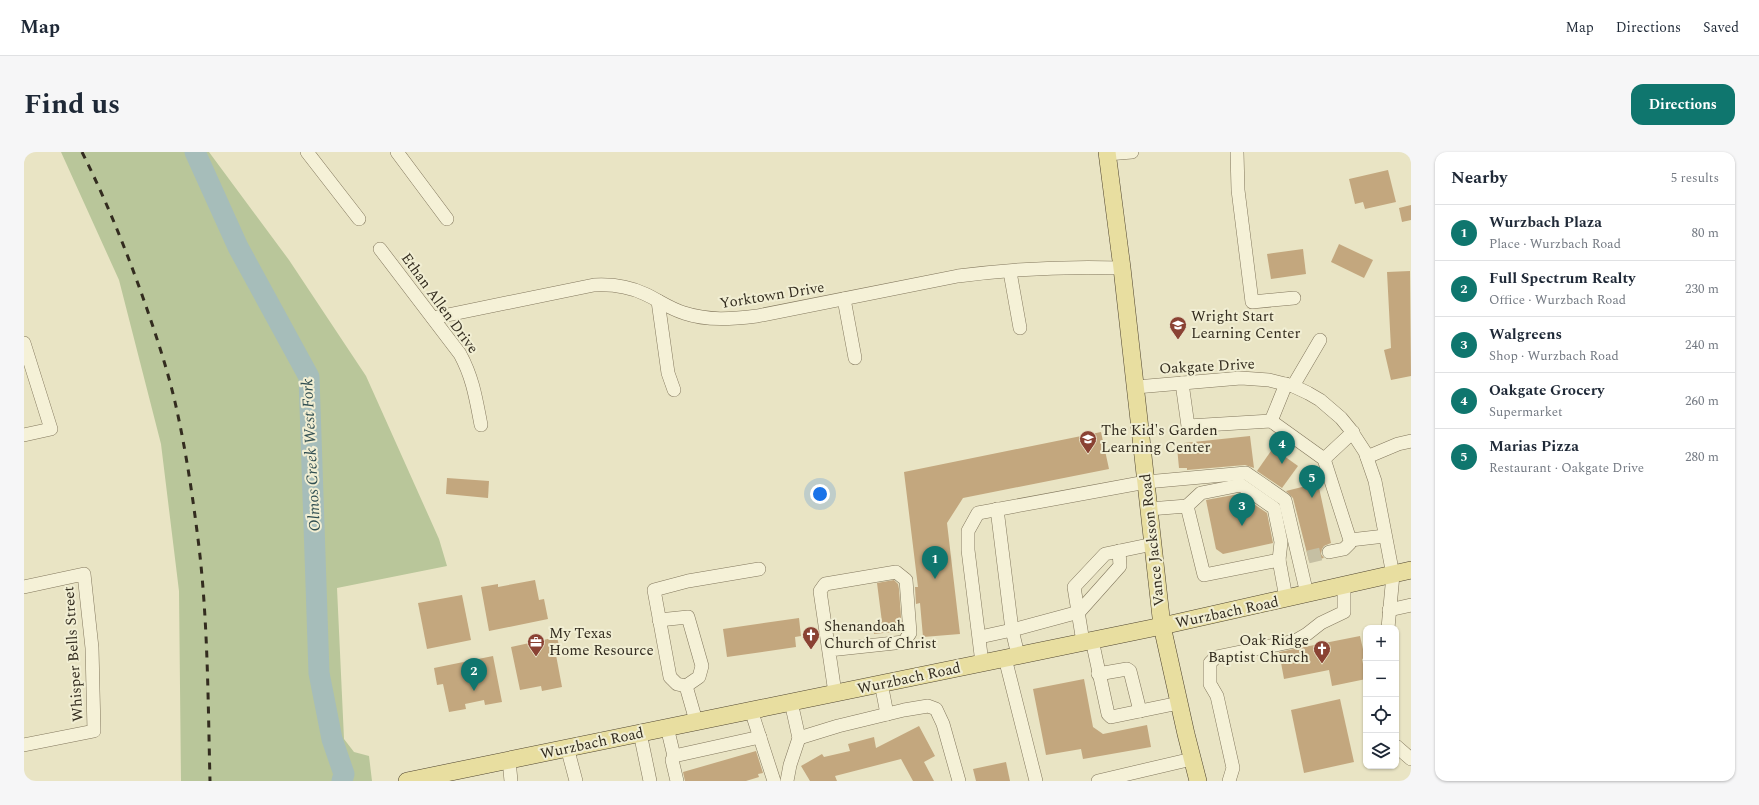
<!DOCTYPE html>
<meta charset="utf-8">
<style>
body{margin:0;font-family:Spectral,serif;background:#f6f6f7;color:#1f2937}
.controls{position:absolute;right:12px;bottom:12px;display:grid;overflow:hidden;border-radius:8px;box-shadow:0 1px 3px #0004}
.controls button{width:36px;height:36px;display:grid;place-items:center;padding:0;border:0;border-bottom:1px solid #e0e1e3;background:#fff;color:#1f2937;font:20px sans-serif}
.you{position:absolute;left:796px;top:342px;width:14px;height:14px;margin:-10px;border:3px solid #fff;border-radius:50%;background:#1a73e8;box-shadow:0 0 0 6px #1a73e833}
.badge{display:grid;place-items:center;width:26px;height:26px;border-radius:50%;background:#0f766e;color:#fff;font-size:13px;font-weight:700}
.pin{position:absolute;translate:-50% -33px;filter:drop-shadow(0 1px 2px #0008)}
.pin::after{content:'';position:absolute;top:21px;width:14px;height:12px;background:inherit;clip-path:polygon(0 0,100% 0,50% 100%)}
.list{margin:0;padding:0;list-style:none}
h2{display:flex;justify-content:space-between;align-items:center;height:52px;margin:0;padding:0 16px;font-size:17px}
h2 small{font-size:13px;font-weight:400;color:#747a83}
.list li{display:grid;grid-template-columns:26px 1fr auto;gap:12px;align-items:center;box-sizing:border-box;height:56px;padding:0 16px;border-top:1px solid #e0e1e3}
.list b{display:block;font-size:15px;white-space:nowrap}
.list p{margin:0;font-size:13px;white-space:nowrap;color:#747a83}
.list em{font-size:13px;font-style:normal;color:#747a83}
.icon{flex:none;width:22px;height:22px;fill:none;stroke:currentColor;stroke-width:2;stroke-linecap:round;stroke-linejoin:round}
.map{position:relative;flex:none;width:1387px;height:629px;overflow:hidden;border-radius:12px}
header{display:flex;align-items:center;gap:24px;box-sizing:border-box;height:56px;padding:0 20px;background:#fff;border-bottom:1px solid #e0e1e3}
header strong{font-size:19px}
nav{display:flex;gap:22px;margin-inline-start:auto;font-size:14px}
.intro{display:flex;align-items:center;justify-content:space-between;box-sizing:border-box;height:96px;padding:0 24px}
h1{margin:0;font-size:28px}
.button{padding:10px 18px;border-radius:12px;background:#0f766e;color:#fff;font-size:14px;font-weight:700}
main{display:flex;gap:24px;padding:0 24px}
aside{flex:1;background:#fff;border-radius:12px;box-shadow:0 1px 3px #0004}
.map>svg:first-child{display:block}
.green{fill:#b9c69a}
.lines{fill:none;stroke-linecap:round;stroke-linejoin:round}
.river{stroke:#a6bdba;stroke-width:21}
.building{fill:#c3a77e}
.minor-tunnel{stroke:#c5bfa3;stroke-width:13;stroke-dasharray:13 6;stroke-linecap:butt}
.minor-casing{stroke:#82775d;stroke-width:14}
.major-casing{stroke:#504530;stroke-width:18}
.minor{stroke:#f5f1d7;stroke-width:13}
.major{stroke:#e8dea0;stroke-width:17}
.rail{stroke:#332c1f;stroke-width:3;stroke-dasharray:7 7;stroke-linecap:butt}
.labels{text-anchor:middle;stroke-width:4;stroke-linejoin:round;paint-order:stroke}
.street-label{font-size:15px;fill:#332c1f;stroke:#f1eed3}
.poi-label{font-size:15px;fill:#332c1f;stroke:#f1eed3;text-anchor:start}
.water-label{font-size:16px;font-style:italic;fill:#304e51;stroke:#f1eed3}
</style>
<header>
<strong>Map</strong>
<nav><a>Map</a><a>Directions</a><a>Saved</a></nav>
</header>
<div class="intro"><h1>Find us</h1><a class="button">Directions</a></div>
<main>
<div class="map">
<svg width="1387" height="629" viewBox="0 0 1387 629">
<rect width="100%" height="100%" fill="#e9e4c4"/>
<!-- green -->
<path class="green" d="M37 0H185L265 108 342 224 415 387 423 414 313 436 320 587 330 600 345 604 348 629H157L155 439 137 292 95 128Z"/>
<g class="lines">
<!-- river -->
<path class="river" d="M171 0 214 95 285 225 295 521 308 587 320 622 318 629"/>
</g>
<!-- building -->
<g class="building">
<path d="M1364 18 1372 50 1341 57 1339 50 1331 52 1325 27Z"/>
<path d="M1387 53V68L1378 70 1375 56Z"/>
<path d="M1315 92 1349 108 1340 126 1307 110Z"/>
<path d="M1279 97 1282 122 1247 127 1243 102Z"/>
<path d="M1386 119 1387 224 1367 228 1360 198 1367 196 1363 120Z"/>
<path d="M1077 280 1085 317 939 346 923 371 936 482 899 485 896 451 892 452 891 435H894L880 320Z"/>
<path d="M1226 284 1230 316 1221 313 1163 318V316H1155L1153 295 1161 294 1160 291Z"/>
<path d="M1249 296 1274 314 1258 336 1233 319Z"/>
<path d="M423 326 465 329 464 346 422 342Z"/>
<path d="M1294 331 1307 391 1300 394 1298 397 1297 402 1300 406 1285 409 1269 346 1262 339Z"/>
<path d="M1215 342 1243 361 1249 391 1199 402 1192 397 1182 348Z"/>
<path d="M511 428 515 448 520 447 524 467 465 479 457 435 474 432V435Z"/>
<path d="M870 428 874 432 875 437 878 479 850 482 849 471 858 470 853 431Z"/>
<path d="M438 443 447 488 403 497 394 451Z"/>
<path d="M775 466 777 484 771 485 772 495 703 505 699 477Z"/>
<path d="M1336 484 1341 506 1338 507 1342 527 1308 534 1305 518 1260 527 1255 500Z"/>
<path d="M533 485 537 502 532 503 538 535 518 539 517 534 496 538 487 495Z"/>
<path d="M469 504 478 550 461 553 460 548 441 552 442 557 425 560 419 532 413 533 410 516Z"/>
<path d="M1060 527 1069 575 1079 582 1123 573 1127 595 1059 607 1057 597 1022 603 1009 537Z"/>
<path d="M1316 547 1330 610 1280 621 1267 558Z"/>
<path d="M895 574 911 604 900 610 910 629H889L877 607 811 624 813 629H786L777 614 798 602 800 605 826 599 824 592 850 585 852 596Z"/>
<path d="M732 599 739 621 734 622 735 625 722 629H661L659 620Z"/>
<path d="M982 610 986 629H952L949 617Z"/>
</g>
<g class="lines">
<!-- minor-tunnel -->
<path class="minor-tunnel" d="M1284 405 1305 400"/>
<!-- minor casing -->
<g class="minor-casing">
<g id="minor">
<path d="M283 0 335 67"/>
<path d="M373 0 423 67"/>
<path d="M1213 0 1214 38 1228 150 1270 146"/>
<path d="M1083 2 1108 0"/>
<path d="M356 97 436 202C449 226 452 247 457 273"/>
<path d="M986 120 996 176"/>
<path d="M820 147 831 206"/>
<path d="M634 149 644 221 650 238"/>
<path d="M409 166 570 133C588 132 604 134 621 142 634 148 646 157 660 161 684 169 708 167 733 164L934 124C988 117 1044 114 1098 116"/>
<path d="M0 191 27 277 0 283"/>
<path d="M1158 231 1164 274 1247 269 1300 307 1326 388 1361 384"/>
<path d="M1269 234 1296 188"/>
<path d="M1112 235 1217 226 1245 228 1269 234 1284 241 1296 248 1317 266 1326 277 1341 300 1351 329 1369 423 1364 476"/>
<path d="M1247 269 1262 232"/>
<path d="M1343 305 1374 292 1387 289"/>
<path d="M1300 307 1329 280"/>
<path d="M1163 354 1177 341 1217 333 1250 356 1257 390 1255 408"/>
<path d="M973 357 988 478 994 503"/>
<path d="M1125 357 1163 354 1180 423 1255 408 1262 446"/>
<path d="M1305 400 1320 397 1326 391V388"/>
<path d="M0 435 60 422 68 496 70 579 0 593"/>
<path d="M1365 458 1387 453"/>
<path d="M635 468 664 465 678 514 675 525 662 534"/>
<path d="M956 485 988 478 1055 460 1096 414 1095 399"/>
<path d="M1068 488 1084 562 1087 565 1155 551"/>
<path d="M1059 490 1050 435 1081 402 1129 392"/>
<path d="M805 498 880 490 886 481 882 428 872 420 801 432 796 439 811 541"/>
<path d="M981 506 1012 629"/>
<path d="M958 511 944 398V379L954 361 1122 330 1222 321 1261 348 1283 442"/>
<path d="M1074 522 1103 517 1106 519 1116 559"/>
<path d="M857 531 863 562"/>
<path d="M727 558 750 629"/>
<path d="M672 569 662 534 653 532 646 525 630 438 664 429 735 417"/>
<path d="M643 575 650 604 648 608 653 629"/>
<path d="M616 581 626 629"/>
<path d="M775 586 814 574 880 558 904 554 912 557 919 572 935 629"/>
<path d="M1372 594 1387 607"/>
<path d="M543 595 552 629"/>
<path d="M650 604 736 585"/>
<path d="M485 608 487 629"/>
<path d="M763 629 766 613 775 586 767 550"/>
<path d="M1074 629 1168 607"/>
<path d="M1205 629 1209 616 1193 544 1186 532V511L1192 505 1271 489 1283 482 1297 471 1320 460V434"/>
</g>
</g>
<!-- major casing -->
<g class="major-casing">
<g id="major">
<path d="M1083 0 1098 116 1138 474 1162 582 1174 629"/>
<path d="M383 629 1138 474 1387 418"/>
</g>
</g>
<!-- minor -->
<use href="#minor" class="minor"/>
<!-- major -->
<use href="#major" class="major"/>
<!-- rail -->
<path class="rail" d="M58 0C84 52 105 105 124 160 134 189 144 220 151 250 162 298 169 346 175 395 184 472 184 551 186 629"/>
</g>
<!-- icons -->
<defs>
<g id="school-pin" transform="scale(0.9)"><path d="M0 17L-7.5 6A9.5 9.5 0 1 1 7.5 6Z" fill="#8a4233" stroke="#f1eed3"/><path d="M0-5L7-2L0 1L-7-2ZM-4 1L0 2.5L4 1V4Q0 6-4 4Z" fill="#fff"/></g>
<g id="church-pin" transform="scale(0.9)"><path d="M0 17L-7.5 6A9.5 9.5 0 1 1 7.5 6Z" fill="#8a4233" stroke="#f1eed3"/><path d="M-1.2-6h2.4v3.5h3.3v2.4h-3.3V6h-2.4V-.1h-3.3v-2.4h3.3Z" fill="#fff"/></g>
<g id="office-pin" transform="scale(0.9)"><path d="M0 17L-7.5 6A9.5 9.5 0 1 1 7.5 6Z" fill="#8a4233" stroke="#f1eed3"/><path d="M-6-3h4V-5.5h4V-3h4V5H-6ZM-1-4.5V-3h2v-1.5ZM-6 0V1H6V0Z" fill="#fff"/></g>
</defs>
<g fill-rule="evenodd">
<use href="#school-pin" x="1154" y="173"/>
<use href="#school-pin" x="1064" y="287"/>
<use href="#church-pin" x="787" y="483"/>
<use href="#office-pin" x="512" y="490"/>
<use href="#church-pin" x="1298" y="497"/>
</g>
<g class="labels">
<!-- street labels -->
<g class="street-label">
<text transform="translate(748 143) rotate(-9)" y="5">Yorktown Drive</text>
<text transform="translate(416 151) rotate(54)" y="5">Ethan Allen Drive</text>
<text transform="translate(1183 214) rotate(-3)" y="5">Oakgate Drive</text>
<text transform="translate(1128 388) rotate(-96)" y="5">Vance Jackson Road</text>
<text transform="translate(1203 460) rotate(-12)" y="5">Wurzbach Road</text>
<text transform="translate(49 502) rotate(-94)" y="5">Whisper Bells Street</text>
<text transform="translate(885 526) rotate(-12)" y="5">Wurzbach Road</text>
<text transform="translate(568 591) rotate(-12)" y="5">Wurzbach Road</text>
</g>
<!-- poi labels -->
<g class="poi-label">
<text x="1167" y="169">Wright Start<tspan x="1167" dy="17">Learning Center</tspan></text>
<text x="1077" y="283">The Kid's Garden<tspan x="1077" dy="17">Learning Center</tspan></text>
<text x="800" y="479">Shenandoah<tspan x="800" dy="17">Church of Christ</tspan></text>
<text x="525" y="486">My Texas<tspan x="525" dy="17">Home Resource</tspan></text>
<text x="1285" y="493" text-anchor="end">Oak Ridge<tspan x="1285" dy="17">Baptist Church</tspan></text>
</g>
<!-- water labels -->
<g class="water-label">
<text transform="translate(286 303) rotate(-93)" y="6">Olmos Creek West Fork</text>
</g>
</g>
</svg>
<div class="controls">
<button>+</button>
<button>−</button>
<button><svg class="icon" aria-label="locate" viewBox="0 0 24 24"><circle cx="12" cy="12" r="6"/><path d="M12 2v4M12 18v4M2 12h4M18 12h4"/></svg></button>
<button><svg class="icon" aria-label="layers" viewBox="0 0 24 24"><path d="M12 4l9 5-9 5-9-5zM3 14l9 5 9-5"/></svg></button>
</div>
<div class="you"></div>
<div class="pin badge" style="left:911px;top:427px">1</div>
<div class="pin badge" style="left:450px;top:539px">2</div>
<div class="pin badge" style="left:1218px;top:374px">3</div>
<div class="pin badge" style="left:1258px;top:312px">4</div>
<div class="pin badge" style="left:1288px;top:346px">5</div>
</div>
<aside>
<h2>Nearby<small>5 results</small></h2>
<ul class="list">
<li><span class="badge">1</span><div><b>Wurzbach Plaza</b><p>Place · Wurzbach Road</p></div><em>80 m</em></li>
<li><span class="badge">2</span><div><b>Full Spectrum Realty</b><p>Office · Wurzbach Road</p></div><em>230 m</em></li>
<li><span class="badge">3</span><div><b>Walgreens</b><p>Shop · Wurzbach Road</p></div><em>240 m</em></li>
<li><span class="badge">4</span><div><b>Oakgate Grocery</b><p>Supermarket</p></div><em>260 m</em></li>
<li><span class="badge">5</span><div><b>Marias Pizza</b><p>Restaurant · Oakgate Drive</p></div><em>280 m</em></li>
</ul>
</aside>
</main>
